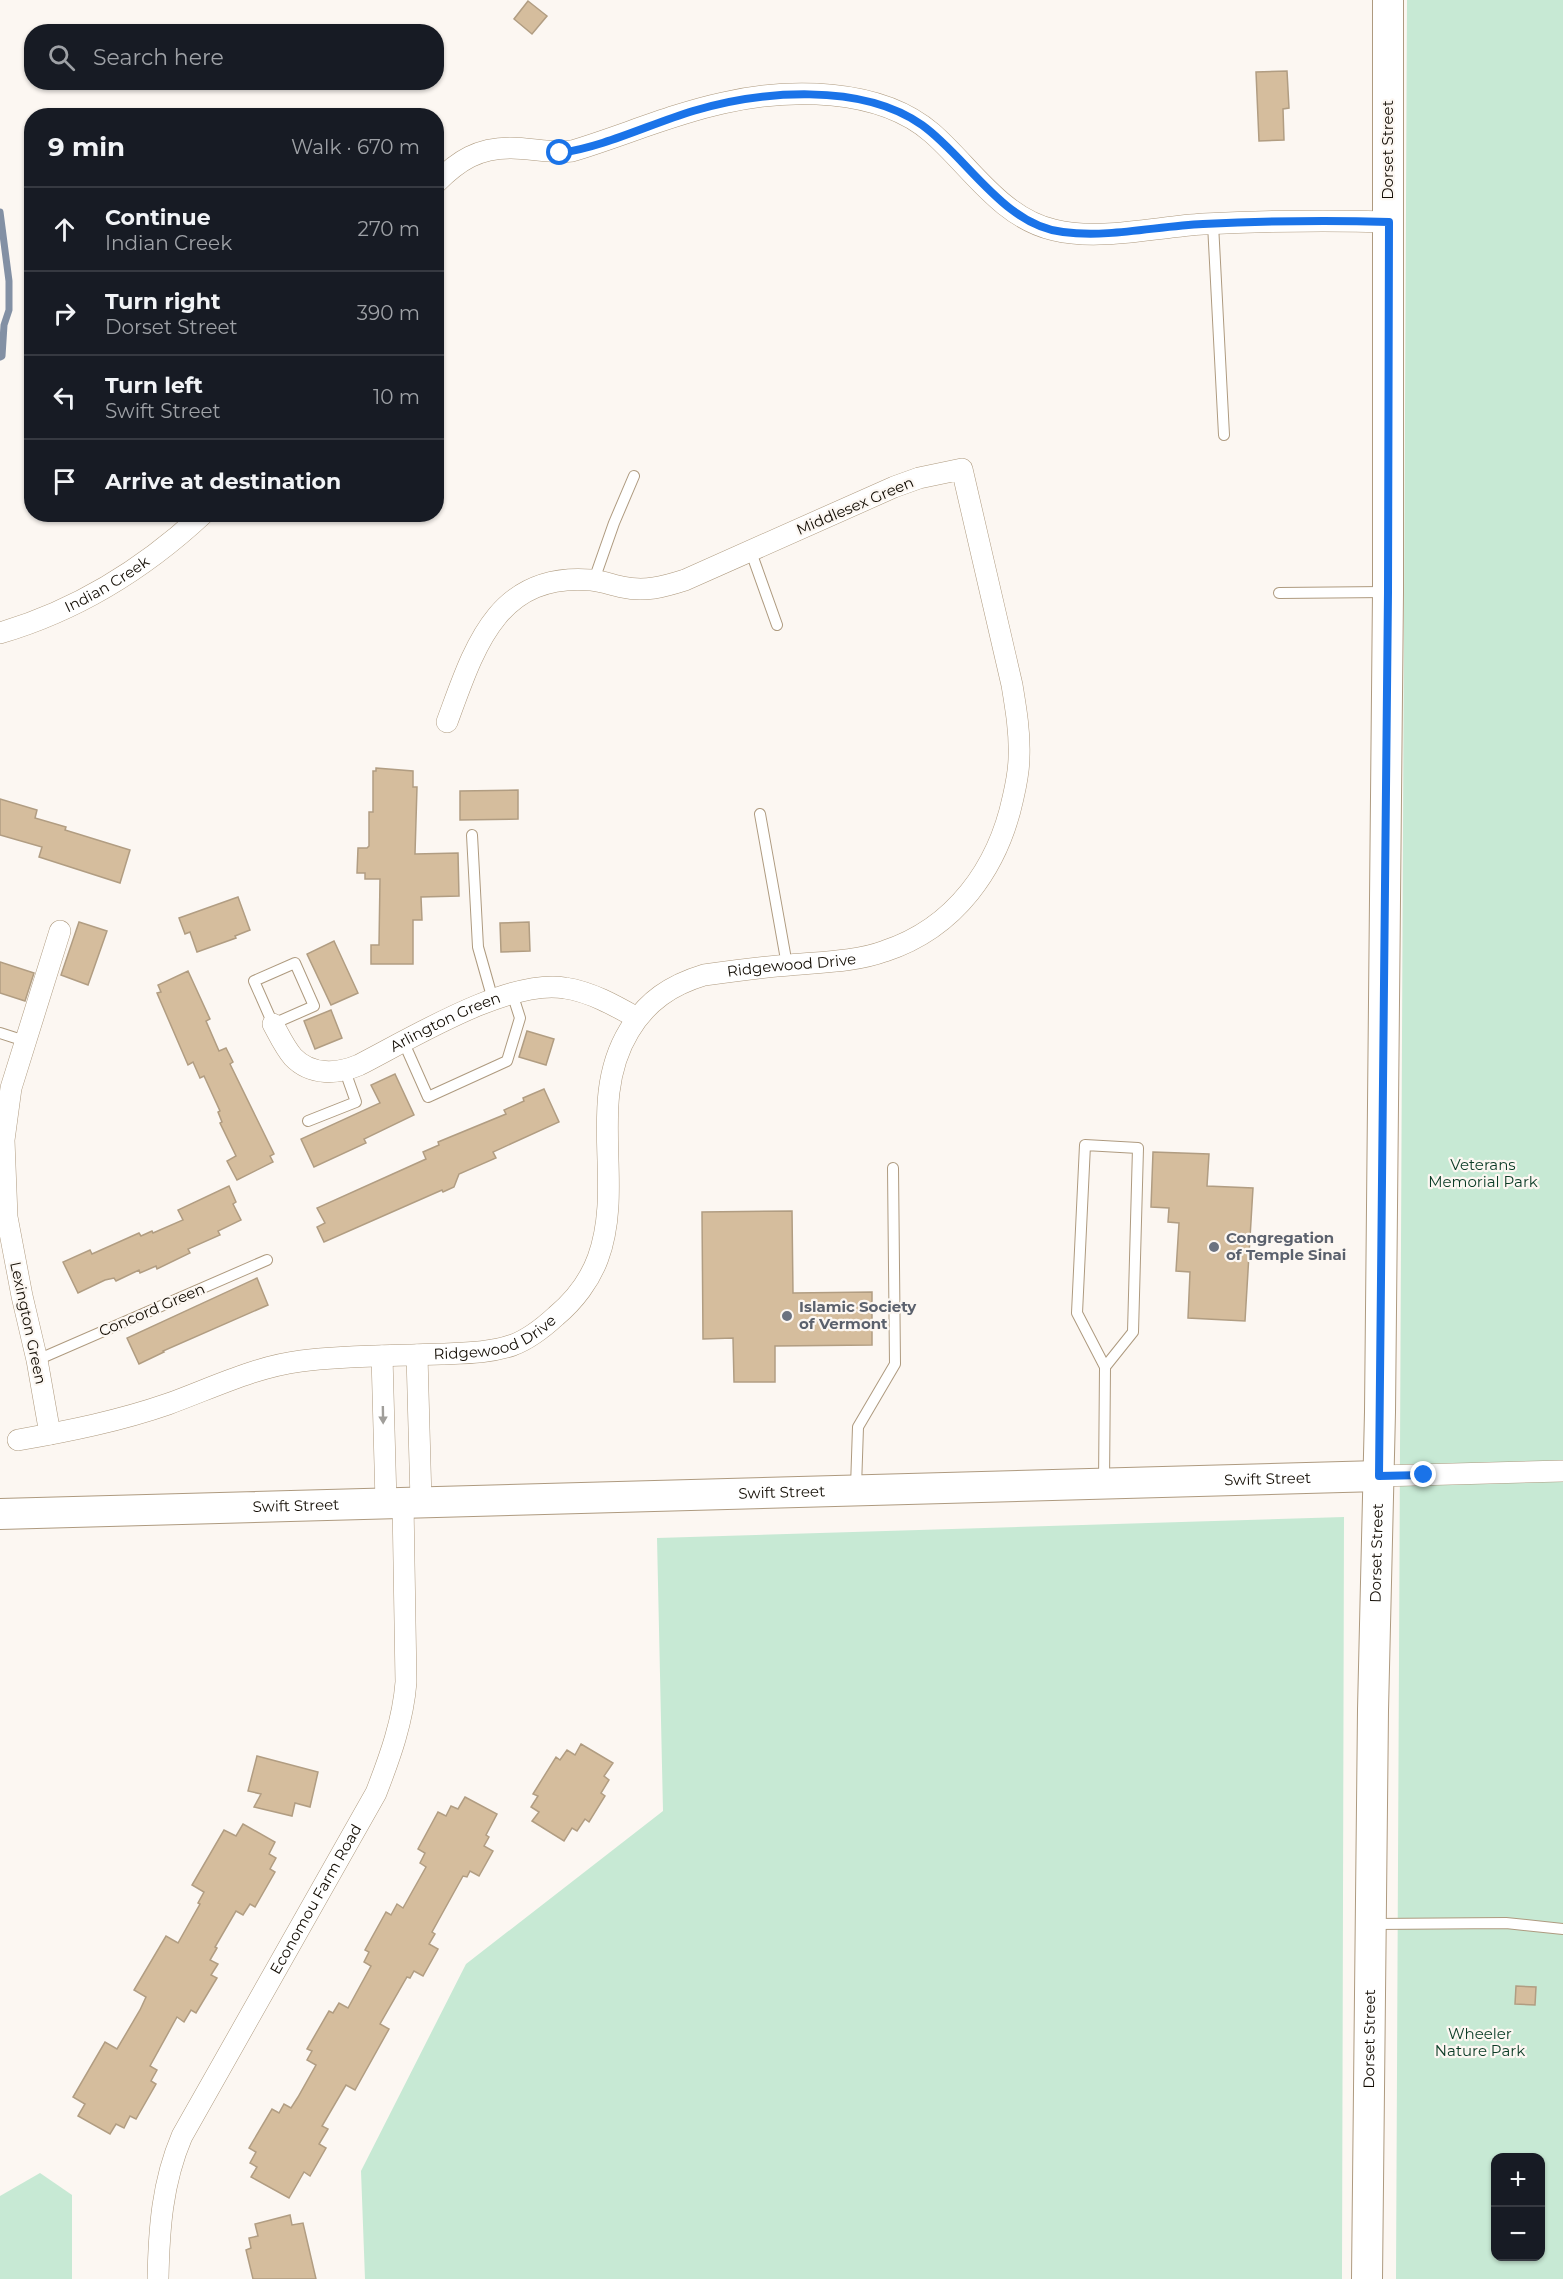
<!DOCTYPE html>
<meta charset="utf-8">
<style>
body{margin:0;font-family:Montserrat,sans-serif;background:#242831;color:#f1f3f6}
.controls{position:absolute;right:18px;bottom:18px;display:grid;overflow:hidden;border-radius:12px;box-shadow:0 2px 4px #0004}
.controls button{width:54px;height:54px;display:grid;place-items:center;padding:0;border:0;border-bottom:2px solid #363941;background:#171b24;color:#f1f3f6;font:30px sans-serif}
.stop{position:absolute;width:18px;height:18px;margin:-14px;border:4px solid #1a73e8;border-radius:50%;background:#fff}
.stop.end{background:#1a73e8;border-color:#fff;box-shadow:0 2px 6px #0008}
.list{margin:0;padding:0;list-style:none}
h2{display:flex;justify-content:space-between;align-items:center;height:78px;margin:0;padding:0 24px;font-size:26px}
h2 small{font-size:20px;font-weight:400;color:#9ea1a6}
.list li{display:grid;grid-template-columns:39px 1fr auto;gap:18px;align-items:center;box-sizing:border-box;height:84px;padding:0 24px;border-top:2px solid #363941}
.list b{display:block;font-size:22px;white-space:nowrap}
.list p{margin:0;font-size:20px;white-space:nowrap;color:#9ea1a6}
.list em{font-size:20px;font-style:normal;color:#9ea1a6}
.icon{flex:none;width:33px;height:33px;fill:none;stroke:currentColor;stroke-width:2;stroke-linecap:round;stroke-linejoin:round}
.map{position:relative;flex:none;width:1563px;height:2279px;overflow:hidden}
.search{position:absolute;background:#171b24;box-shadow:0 2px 4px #0004;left:24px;top:24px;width:420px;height:66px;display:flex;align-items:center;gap:15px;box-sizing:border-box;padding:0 21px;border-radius:24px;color:#9ea1a6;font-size:22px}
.panel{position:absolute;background:#171b24;box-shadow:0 2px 4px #0004;left:24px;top:108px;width:420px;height:414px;border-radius:24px}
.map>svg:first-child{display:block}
.green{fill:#c7e9d4;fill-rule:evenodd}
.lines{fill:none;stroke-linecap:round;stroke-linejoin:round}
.stream{stroke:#8390a4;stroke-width:7}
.building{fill:#d5bd9d;stroke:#b19d82;stroke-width:1.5}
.lane-casing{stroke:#ae9a7f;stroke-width:12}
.street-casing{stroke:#ae9a7f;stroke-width:22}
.secondary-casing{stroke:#ae9a7f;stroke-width:32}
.lane{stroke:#fff;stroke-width:10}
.street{stroke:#fff;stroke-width:21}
.secondary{stroke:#fff;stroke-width:30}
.oneway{fill:#a09e9a}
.route{stroke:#1a73e8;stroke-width:8}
.worship-dot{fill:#6b7280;stroke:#fcf7f2;stroke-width:2}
.labels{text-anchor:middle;stroke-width:4.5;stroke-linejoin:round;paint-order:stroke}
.street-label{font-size:15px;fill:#120c03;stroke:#fcf7f2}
.park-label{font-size:15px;fill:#0a3b25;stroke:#fcf7f2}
.worship-label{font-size:15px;font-weight:bold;fill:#5b616d;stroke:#fcf7f2;text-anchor:start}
</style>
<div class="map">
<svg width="1563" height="2279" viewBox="0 0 1563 2279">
<rect width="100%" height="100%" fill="#fcf7f2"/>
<!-- green -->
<g class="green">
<path d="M1407 0H1563V2279H1396ZM1496 2158H1540V2256H1496Z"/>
<path d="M1344 1517 1342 2279H365L361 2171 466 1964 663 1811 657 1538Z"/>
<path d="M40 2173 72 2195V2279H0V2196Z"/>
</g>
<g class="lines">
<!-- stream -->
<path class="stream" d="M0 212 9 281V310L4 325 2 356 0 357"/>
</g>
<!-- building -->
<g class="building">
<path d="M528 1 547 16 532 34 514 19Z"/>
<path d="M1287 71 1289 108 1283 109 1284 140 1259 141 1256 72Z"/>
<path d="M376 768 413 771V787H417L415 854 458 853 459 896 421 897 422 920H413V964H371V945H379L380 879H365V873H357L358 848H367L369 846V812H373V771H376Z"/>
<path d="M518 790V819L460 820V791Z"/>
<path d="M0 799 37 810 35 818 66 827 65 830 130 850 120 883 39 857 42 847 0 835Z"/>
<path d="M238 897 250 930 235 936 236 938 197 952 190 932 185 934 179 918Z"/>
<path d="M79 922 107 931 88 985 61 975Z"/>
<path d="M529 922 530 951 501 952 500 923Z"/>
<path d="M334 941 358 993 331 1005 307 954Z"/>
<path d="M0 962 34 973 25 1001 0 993Z"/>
<path d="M188 971 210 1019 206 1021 219 1051 226 1048 233 1062 230 1064 274 1154 270 1156 273 1162 237 1180 227 1161 236 1156 220 1123 222 1122 218 1112 220 1111 204 1076 200 1078 193 1062 188 1065 157 993 161 992 158 985Z"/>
<path d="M331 1010 342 1038 315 1049 304 1021Z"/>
<path d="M527 1031 554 1039 546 1065 519 1057Z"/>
<path d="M395 1074 414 1115 364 1139 366 1143 314 1167 301 1139 380 1103 371 1085Z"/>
<path d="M544 1089 559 1122 493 1152 496 1158 459 1174 454 1187 443 1192 442 1190 324 1242 317 1227 325 1223 317 1208 426 1159 423 1152 439 1145 438 1142 506 1114 504 1110 524 1101 523 1098Z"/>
<path d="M1153 1152 1209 1154 1207 1186 1253 1188 1245 1321 1188 1318 1190 1272 1176 1271 1179 1223 1168 1222 1169 1208 1151 1207Z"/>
<path d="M229 1186 236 1202 233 1204 241 1220 218 1231 220 1235 188 1249 190 1253 157 1269 156 1266 140 1273 139 1270 116 1281 114 1278 105 1280 78 1293 63 1262 90 1250 92 1254 139 1233 141 1236 152 1231 153 1233 183 1220 178 1210Z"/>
<path d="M792 1211 793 1293 872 1292V1345L775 1346V1382H734L733 1338 703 1339 702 1212Z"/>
<path d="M257 1278 268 1305 163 1351 164 1352 139 1364 127 1338Z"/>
<path d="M581 1744 613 1763 604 1776 609 1780 601 1793 605 1796 589 1822 585 1819 577 1831 572 1828 564 1841 532 1821 539 1812 531 1807 538 1796 533 1794 556 1757 560 1760 567 1750 575 1755Z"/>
<path d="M257 1756 318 1772 310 1807 295 1803 292 1816 254 1807 261 1794 248 1791Z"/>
<path d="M465 1797 497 1814 486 1835 489 1837 484 1846 493 1851 479 1876 470 1871 467 1877 463 1876 432 1932 435 1934 429 1944 438 1949 423 1976 414 1971 410 1978 407 1977 380 2024 389 2029 355 2090 346 2085 322 2126 328 2129 319 2144 326 2148 310 2176 304 2172 289 2198 251 2177 257 2167 250 2163 256 2152 249 2148 272 2109 279 2113 284 2104 291 2108 298 2097 316 2065 307 2060 312 2051 307 2049 329 2011 333 2013 339 2003 348 2008 371 1966 364 1962 369 1952 365 1950 386 1912 391 1915 397 1904 403 1908 426 1867 420 1863 425 1853 418 1849 438 1812 446 1816 451 1806 458 1809Z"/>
<path d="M243 1824 275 1842 269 1854 276 1858 270 1869 275 1872 255 1907 250 1904 243 1915 236 1911 215 1947 217 1948 210 1960 218 1964 211 1975 217 1978 196 2013 191 2010 184 2022 177 2017 150 2066 157 2070 151 2081 156 2084 136 2119 130 2116 124 2128 116 2124 110 2134 78 2116 85 2104 73 2097 105 2042 117 2049 140 2010 146 1997 134 1990 166 1936 178 1943 200 1904 198 1903 204 1892 192 1885 224 1830 236 1836Z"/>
<path d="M1516 1986 1536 1987 1535 2005 1515 2004Z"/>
<path d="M290 2215 292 2225 303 2223 316 2279H253L246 2250 251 2248 249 2238 258 2236 255 2224Z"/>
</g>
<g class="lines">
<!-- lane casing -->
<g class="lane-casing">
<g id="lane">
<path d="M1213 224 1224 435"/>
<path d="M751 552 777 625"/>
<path d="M594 580 614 523 634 476"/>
<path d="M1279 593 1385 592"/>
<path d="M760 814 787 965"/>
<path d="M472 835 478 947 493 1000"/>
<path d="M295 963 314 1006 273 1024 254 981Z"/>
<path d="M0 1033 25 1041"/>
<path d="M404 1043 428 1097 507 1061 520 1018 512 993"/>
<path d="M308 1121 356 1102 345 1071"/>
<path d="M37 1360 267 1260"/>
<path d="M1104 1483 1105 1367 1133 1332 1138 1148 1085 1145 1077 1313 1105 1367"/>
<path d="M856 1487 858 1427 895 1364 893 1168"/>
<path d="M1374 1924 1506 1923 1563 1929"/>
</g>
</g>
<!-- street casing -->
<g class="street-casing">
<g id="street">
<path d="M436 183C459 160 478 148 511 148 532 148 551 154 572 151 622 136 672 114 723 103 788 88 879 87 932 133 970 166 1001 218 1054 230 1099 241 1156 227 1203 224 1264 221 1327 220 1389 222"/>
<path id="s1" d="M0 633C78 610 144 569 203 514"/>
<path id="s2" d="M273 1024C279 1035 285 1048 293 1057 311 1076 338 1074 359 1065 410 1039 509 978 565 988 591 992 614 1005 637 1018"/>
<path d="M417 1355 421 1501"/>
<path d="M382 1356 386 1502"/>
<path d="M50 1434 37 1360 22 1296 7 1217 4 1140 11 1088 60 931"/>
<path id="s3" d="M18 1440C69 1431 119 1421 168 1404 212 1388 254 1367 301 1361 347 1355 395 1356 441 1354 465 1353 490 1353 513 1345 529 1339 543 1328 556 1316 574 1301 590 1280 598 1258 625 1184 586 1102 629 1031 647 1001 671 985 704 975 733 971 762 967 790 965 822 962 855 962 885 951 955 928 998 868 1013 798 1016 785 1019 771 1019 757 1020 733 1016 709 1012 685L962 469 919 478 894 487 685 580C663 587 645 592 622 587 612 585 602 581 591 580 496 572 474 649 447 722"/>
<path d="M1379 1476 1563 1471"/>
<path id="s4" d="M158 2279C159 2229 162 2183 182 2136L376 1793C390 1757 403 1721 406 1682L403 1502"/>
</g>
</g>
<!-- secondary casing -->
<g class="secondary-casing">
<g id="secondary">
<path id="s5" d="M0 1514 1379 1476"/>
<path id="s6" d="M1367 2279 1373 1710 1380 1412 1388 592V0"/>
</g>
</g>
<!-- lane -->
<use href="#lane" class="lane"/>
<!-- street -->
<use href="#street" class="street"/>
<!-- secondary -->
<use href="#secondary" class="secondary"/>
</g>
<!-- one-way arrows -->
<defs><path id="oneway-solid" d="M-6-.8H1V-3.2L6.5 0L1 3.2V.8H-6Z" transform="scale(1.5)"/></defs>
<use class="oneway" href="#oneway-solid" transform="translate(383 1415) rotate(89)"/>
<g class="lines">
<!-- route -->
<path class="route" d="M560 153C604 147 650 124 693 111 760 91 861 82 922 125 967 157 1003 225 1063 232 1109 238 1157 226 1203 224 1265 221 1327 220 1389 222L1388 592 1379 1476 1424 1475"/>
</g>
<!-- markers -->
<g class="worship-dot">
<circle cx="1214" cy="1247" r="6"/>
<circle cx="787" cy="1316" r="6"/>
</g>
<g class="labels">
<!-- street labels -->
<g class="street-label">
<text transform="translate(1388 150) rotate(-90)" y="5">Dorset Street</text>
<text transform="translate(855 506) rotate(-23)" y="5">Middlesex Green</text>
<text dy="5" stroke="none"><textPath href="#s1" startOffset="118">Indian Creek</textPath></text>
<text dy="5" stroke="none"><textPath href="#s3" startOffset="1048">Ridgewood Drive</textPath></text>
<text dy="5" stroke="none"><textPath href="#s2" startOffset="206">Arlington Green</textPath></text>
<text transform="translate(152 1310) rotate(-23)" y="5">Concord Green</text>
<text transform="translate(28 1323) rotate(78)" y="5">Lexington Green</text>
<text dy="5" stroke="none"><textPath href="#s3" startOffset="492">Ridgewood Drive</textPath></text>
<text dy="5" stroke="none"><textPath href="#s5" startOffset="1268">Swift Street</textPath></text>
<text dy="5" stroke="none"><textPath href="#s5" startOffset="782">Swift Street</textPath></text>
<text dy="5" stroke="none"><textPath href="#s5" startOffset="296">Swift Street</textPath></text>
<text dy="5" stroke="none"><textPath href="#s6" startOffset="726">Dorset Street</textPath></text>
<text dy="5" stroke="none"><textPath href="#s4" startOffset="418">Economou Farm Road</textPath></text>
<text dy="5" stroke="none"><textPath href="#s6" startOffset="240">Dorset Street</textPath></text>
</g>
<!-- park labels -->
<g class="park-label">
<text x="1483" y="1170">Veterans<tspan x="1483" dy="17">Memorial Park</tspan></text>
<text x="1480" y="2039">Wheeler<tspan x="1480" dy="17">Nature Park</tspan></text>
</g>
<!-- worship labels -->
<g class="worship-label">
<text x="1226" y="1243">Congregation<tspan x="1226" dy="17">of Temple Sinai</tspan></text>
<text x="799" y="1312">Islamic Society<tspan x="799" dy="17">of Vermont</tspan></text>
</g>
</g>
</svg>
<div class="controls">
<button>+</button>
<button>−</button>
</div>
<div class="stop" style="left:560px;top:153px"></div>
<div class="stop end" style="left:1424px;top:1475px"></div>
<div class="search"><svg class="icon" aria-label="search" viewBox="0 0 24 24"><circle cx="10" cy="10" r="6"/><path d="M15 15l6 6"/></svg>Search here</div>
<section class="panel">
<h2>9 min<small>Walk · 670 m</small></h2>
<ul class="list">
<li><svg class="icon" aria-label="ahead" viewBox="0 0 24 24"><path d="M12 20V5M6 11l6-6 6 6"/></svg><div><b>Continue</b><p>Indian Creek</p></div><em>270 m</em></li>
<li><svg class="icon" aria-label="right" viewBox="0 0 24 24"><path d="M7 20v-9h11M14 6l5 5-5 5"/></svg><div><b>Turn right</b><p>Dorset Street</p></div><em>390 m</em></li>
<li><svg class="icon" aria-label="left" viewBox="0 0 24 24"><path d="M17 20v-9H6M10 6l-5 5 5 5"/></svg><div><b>Turn left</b><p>Swift Street</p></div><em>10 m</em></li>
<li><svg class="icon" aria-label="arrive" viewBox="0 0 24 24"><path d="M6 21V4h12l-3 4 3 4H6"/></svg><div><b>Arrive at destination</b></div></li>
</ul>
</section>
</div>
